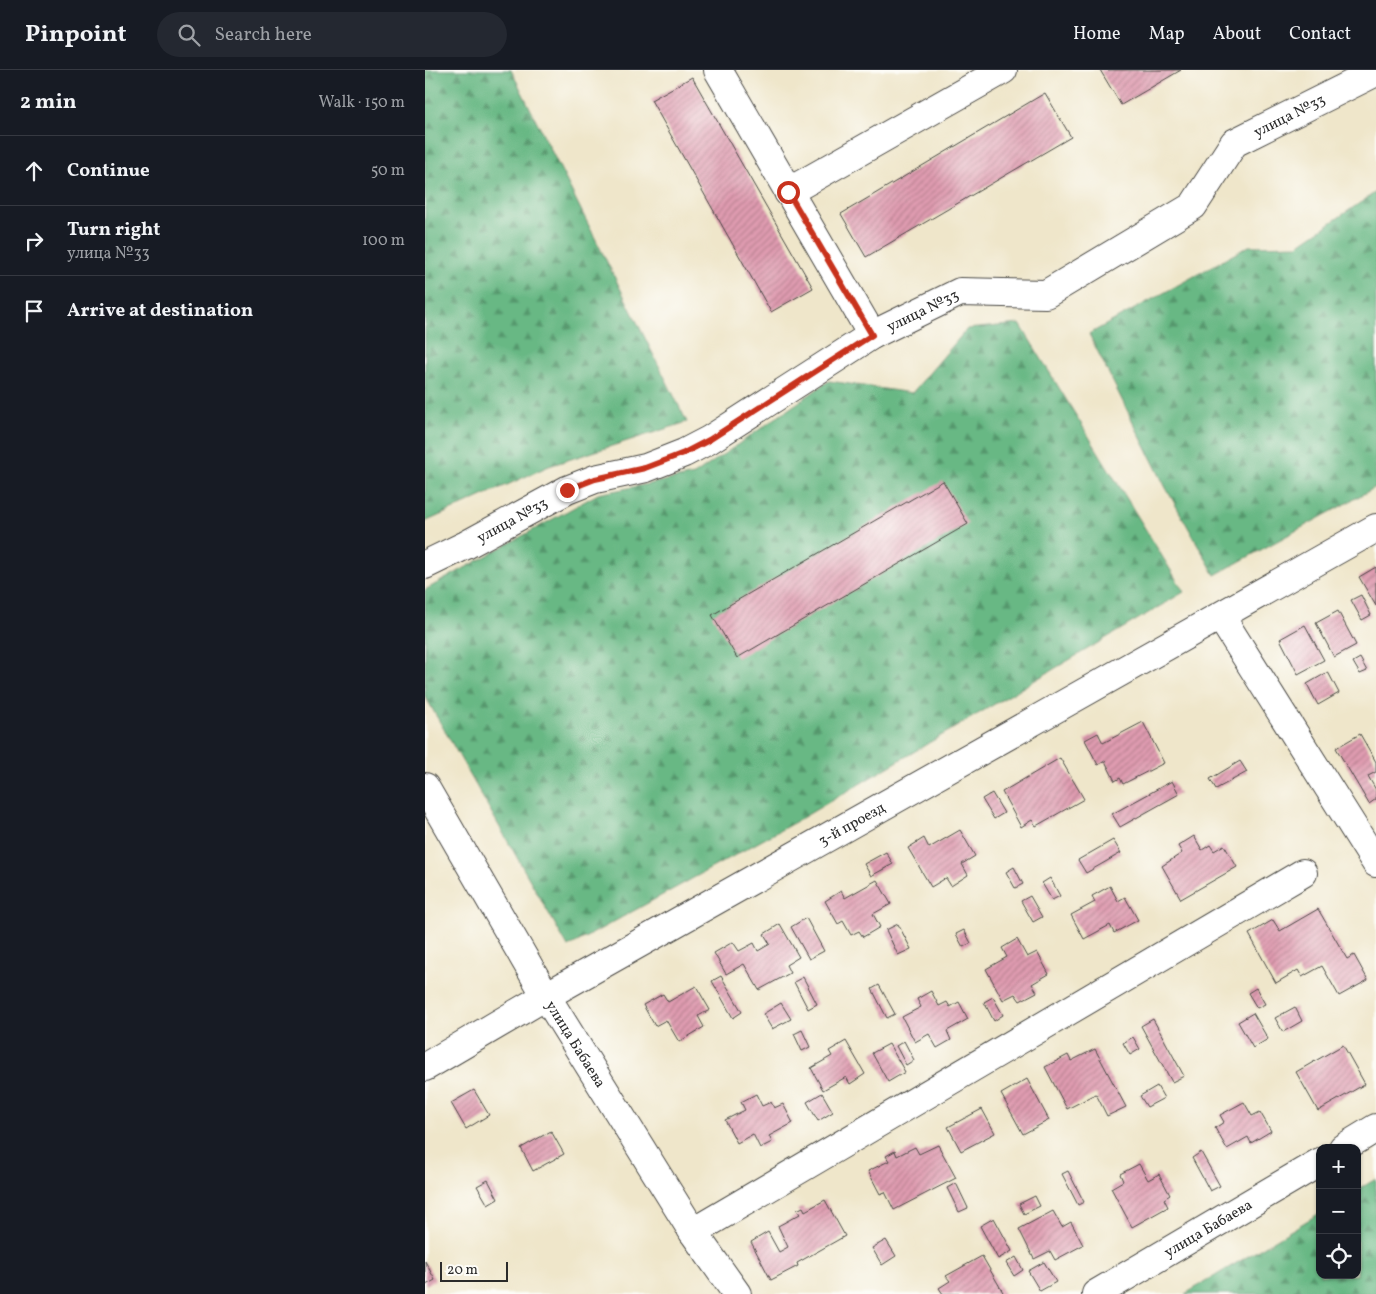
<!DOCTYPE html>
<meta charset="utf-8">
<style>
body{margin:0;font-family:Vollkorn,serif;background:#242831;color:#f1f3f6}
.controls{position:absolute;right:15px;bottom:15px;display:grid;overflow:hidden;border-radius:10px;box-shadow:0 1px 4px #0004}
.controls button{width:45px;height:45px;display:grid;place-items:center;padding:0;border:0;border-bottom:1px solid #363941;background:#171b24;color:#f1f3f6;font:25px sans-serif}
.scale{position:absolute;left:15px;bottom:12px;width:68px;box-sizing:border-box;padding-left:5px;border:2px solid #2b2b2b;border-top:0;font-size:14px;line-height:18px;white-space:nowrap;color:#2b2b2b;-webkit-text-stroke:4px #fdfcf7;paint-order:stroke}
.stop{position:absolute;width:15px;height:15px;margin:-11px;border:4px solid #c8321e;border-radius:50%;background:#fff}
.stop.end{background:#c8321e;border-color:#fff;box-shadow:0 1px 5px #0008}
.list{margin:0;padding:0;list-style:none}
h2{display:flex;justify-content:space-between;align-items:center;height:65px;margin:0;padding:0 20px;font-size:21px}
h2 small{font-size:16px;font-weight:400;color:#9ea1a6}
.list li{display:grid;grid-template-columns:32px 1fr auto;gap:15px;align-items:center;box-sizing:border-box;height:70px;padding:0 20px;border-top:1px solid #363941}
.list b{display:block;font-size:19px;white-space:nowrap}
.list p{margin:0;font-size:16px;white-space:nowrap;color:#9ea1a6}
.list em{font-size:16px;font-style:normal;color:#9ea1a6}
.icon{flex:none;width:28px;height:28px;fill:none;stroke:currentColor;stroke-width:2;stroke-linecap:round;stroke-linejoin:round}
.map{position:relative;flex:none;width:951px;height:1224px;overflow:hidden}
header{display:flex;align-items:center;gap:30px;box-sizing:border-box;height:70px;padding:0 25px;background:#171b24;border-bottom:1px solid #363941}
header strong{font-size:24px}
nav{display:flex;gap:28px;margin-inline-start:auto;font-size:18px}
.search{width:350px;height:45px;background:#242831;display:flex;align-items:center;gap:12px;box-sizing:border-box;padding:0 18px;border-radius:28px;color:#9ea1a6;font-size:19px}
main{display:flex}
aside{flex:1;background:#171b24}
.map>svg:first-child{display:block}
.forest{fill:url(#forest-firs);stroke:#497258}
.building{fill:url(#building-hatch)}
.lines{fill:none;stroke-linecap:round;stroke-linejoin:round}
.minor-casing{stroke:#484743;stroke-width:30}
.minor{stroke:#fff;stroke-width:28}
.route{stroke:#c8321e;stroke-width:6}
.labels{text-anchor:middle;stroke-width:4.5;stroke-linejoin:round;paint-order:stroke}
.street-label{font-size:15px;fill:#2b2b2b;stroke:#fdfcf7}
</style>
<header>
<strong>Pinpoint</strong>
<div class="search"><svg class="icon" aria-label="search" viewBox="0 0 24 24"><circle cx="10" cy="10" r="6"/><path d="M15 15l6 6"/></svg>Search here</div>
<nav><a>Home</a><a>Map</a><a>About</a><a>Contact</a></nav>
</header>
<main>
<aside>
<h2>2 min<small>Walk · 150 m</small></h2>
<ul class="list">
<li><svg class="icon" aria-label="ahead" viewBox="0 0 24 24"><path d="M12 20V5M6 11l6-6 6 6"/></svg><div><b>Continue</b></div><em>50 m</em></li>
<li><svg class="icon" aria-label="right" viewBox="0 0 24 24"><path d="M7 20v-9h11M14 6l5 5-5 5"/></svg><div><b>Turn right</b><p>улица №33</p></div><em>100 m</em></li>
<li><svg class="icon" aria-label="arrive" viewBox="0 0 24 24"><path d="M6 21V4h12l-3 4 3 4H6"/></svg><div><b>Arrive at destination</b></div></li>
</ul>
</aside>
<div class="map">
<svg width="951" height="1224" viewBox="0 0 951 1224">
<defs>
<pattern id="forest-firs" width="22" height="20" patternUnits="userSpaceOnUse" patternTransform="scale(1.25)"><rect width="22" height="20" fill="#67b884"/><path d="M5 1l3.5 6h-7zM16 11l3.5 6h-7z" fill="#55966c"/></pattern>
<pattern id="building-hatch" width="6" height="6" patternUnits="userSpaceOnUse" patternTransform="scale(1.25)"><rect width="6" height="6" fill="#df9bb0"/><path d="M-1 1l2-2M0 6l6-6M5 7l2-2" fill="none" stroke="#b57f8f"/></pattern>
</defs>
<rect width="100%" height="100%" fill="#fdfcf7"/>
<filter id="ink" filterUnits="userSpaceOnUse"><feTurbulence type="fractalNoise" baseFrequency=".02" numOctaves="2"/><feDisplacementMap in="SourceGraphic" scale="10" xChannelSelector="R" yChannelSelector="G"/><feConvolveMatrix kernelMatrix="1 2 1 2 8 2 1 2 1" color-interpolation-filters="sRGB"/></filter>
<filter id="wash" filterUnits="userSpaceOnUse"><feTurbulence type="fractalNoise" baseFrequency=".0096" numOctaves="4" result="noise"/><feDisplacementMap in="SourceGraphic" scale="20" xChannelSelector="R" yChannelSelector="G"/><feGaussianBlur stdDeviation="1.12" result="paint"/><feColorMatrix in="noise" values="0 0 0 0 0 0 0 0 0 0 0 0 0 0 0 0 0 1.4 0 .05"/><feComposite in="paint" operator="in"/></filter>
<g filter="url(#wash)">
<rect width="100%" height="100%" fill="#efe6ca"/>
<!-- forest -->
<g class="forest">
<path d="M0 0H86L262 352 124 396 0 452Z"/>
<path d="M951 122V417L790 505 741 418 664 264 824 176 873 175Z"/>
<path d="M595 254 759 522 372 751 143 877 0 626V520L173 424 269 405 404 311 487 323 542 259Z"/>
<path d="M951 1109V1224H760L895 1143V1205H932V1120Z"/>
</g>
<g id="blocks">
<!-- building -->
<g class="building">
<path d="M675 0H756L696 35Z"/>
<path d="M267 7 388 218 346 242 226 30Z"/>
<path d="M620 23 646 67 441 187 416 144Z"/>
<path d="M518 411 543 454 312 588 287 545Z"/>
<path d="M951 497V536L934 507Z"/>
<path d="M936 525 946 545 937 550 926 530Z"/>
<path d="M913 541 931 575 909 587 891 553Z"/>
<path d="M880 555 899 590 873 604 855 569Z"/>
<path d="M935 588 942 601 935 604 928 592Z"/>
<path d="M903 602 914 623 893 635 882 614Z"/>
<path d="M718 652 739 693 698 714 695 708 690 711 680 691 673 695 660 670 673 663 678 673Z"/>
<path d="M935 664 951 692V702L943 706 951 720V729L944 734 911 678Z"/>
<path d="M635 688 659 729 611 756 607 750 596 757 577 722Z"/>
<path d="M815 691 822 702 791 719 785 709Z"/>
<path d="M747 711 754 724 695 757 687 744Z"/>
<path d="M567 723 579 743 569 749 557 729Z"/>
<path d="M535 760 550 786 537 794 543 805 526 816 521 808 506 817 483 778 499 768 504 778Z"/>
<path d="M769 766 777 780 785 775 789 781 799 775 812 797 756 829 737 796 757 783 753 776Z"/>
<path d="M688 770 696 783 661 803 653 790Z"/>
<path d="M461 782 468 794 446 806 439 794Z"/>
<path d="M589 797 598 814 590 818 581 802Z"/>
<path d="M625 808 635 826 627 830 617 813Z"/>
<path d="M452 810 466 834 448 844 455 857 438 867 434 861 426 865 418 851 413 854 400 831 416 821 420 828Z"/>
<path d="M685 816 693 831 700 827 713 850 689 863 685 855 659 869 646 845 670 832 667 826Z"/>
<path d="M605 826 617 847 608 852 596 831Z"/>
<path d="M893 839 922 889 929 885 943 910 914 926 897 896 877 907 873 900 851 913 824 864 848 850 855 861Z"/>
<path d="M381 848 399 881 384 889 366 857Z"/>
<path d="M355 854 374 887 361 895 365 903 334 920 319 894 301 904 289 883 308 872 314 881 329 873 333 881 345 874 339 864Z"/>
<path d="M473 854 486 879 473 885 461 860Z"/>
<path d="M539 860 546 873 538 877 531 864Z"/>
<path d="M592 869 602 887 612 882 624 904 607 914 612 922 595 931 590 924 578 930 561 899 582 887 577 878Z"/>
<path d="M296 906 317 942 308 948 287 911Z"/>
<path d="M378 907 392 934 383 939 369 912Z"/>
<path d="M454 915 470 944 462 948 447 919Z"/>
<path d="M271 916 285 940 273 946 279 957 254 972 241 950 230 956 218 935 238 924 243 932Z"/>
<path d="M831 918 840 934 832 938 823 923Z"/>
<path d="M506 921 514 936 522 932 525 937 534 932 543 949 522 961 526 970 512 978 504 964 490 972 477 947 496 937 492 929Z"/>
<path d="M568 927 578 945 569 951 559 932Z"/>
<path d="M356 933 366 949 347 959 338 944Z"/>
<path d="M870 937 877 951 858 962 850 948Z"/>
<path d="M828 943 843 969 828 978 813 952Z"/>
<path d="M728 949 759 1006 747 1012 716 956Z"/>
<path d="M377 960 385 977 377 981 369 964Z"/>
<path d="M708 967 715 979 705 985 698 973Z"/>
<path d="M421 971 440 1004 425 1014 421 1007 398 1020 386 998 407 986 404 981Z"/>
<path d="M479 971 489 990 481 995 471 976Z"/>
<path d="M464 974 480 1002 463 1012 447 983Z"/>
<path d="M918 975 940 1014 893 1041 871 1002Z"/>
<path d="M670 979 701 1037 682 1046 671 1024 642 1039 620 997 643 985 646 991Z"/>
<path d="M602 1009 624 1050 598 1064 576 1024Z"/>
<path d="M732 1016 739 1028 722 1037 715 1026Z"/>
<path d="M49 1020 64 1045 41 1059 26 1033Z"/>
<path d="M397 1023 408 1042 393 1051 382 1032Z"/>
<path d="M331 1024 337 1036 346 1032 349 1038 358 1034 368 1053 344 1066 347 1072 335 1078 328 1064 312 1073 300 1050 320 1040 316 1032Z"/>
<path d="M819 1032 827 1046 835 1042 846 1061 826 1073 823 1067 802 1079 790 1058 799 1052 795 1045Z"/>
<path d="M557 1039 570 1063 536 1081 523 1057Z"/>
<path d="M126 1061 139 1084 108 1101 96 1078Z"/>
<path d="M513 1075 531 1108 469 1140 460 1122 455 1124 443 1101 464 1091 461 1086 470 1081 472 1086 490 1077 494 1084Z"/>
<path d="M776 1082 795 1116 785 1121 767 1088Z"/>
<path d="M714 1094 723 1110 734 1104 745 1125 739 1129 743 1137 707 1157 686 1118 698 1111 695 1104Z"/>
<path d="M643 1101 659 1132 653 1135 637 1104Z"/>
<path d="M63 1110 73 1129 63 1135 52 1116Z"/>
<path d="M531 1113 543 1138 534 1142 522 1118Z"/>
<path d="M610 1126 615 1136 599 1144 594 1134Z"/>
<path d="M400 1130 420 1166 372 1193 373 1196 346 1210 326 1172 343 1162 354 1182 363 1177 353 1156 375 1144 372 1140 378 1137 380 1141Z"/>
<path d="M628 1141 637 1157 646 1152 658 1175 630 1190 625 1181 609 1189 594 1159Z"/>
<path d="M569 1148 587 1181 573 1189 555 1156Z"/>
<path d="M461 1170 471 1186 457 1195 447 1178Z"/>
<path d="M557 1186 579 1224H518L514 1218 525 1211 521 1206Z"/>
<path d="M591 1187 598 1200 589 1206 581 1193Z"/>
<path d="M0 1191 10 1210 1 1215 0 1212Z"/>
<path d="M619 1192 631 1212 615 1221 603 1201Z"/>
</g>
</g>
</g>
<g filter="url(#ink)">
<use href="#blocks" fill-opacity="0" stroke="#484743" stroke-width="1"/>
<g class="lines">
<!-- minor casing -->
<g class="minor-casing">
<g id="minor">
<path d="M293 0 447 265"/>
<path d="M363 122 578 0"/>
<path id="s1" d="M0 495 41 475 142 420 170 409 221 398 259 383 284 370 447 265 535 222 621 224 768 136 809 73 951 2"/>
<path d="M796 547 951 793"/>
<path id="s2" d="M0 717 121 926 268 1162 312 1224"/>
<path id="s3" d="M0 997 121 926 951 458"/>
<path d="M918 1078 951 1058"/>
<path d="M268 1162 878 803"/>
<path id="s4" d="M671 1224 895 1092"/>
</g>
</g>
<!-- minor -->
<use href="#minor" class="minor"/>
</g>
</g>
<g class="lines" filter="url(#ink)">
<!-- route -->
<path class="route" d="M142 420 170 409 220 398 259 383 284 370 447 265 363 122"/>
</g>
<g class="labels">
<!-- street labels -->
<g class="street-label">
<text dy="5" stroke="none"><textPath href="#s1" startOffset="998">улица №33</textPath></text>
<text dy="5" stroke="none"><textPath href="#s1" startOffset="562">улица №33</textPath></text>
<text dy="5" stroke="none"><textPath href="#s1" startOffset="98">улица №33</textPath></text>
<text dy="5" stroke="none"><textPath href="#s3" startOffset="491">3-й проезд</textPath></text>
<text dy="5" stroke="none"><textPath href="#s2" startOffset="298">улица Бабаева</textPath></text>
<text dy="5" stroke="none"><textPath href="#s4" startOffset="130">улица Бабаева</textPath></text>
</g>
</g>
</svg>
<div class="controls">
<button>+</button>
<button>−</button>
<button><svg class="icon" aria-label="locate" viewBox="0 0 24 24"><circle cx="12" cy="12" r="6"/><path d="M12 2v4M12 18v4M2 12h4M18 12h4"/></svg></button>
</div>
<div class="scale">20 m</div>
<div class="stop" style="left:363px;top:122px"></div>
<div class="stop end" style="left:142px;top:420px"></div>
</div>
</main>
